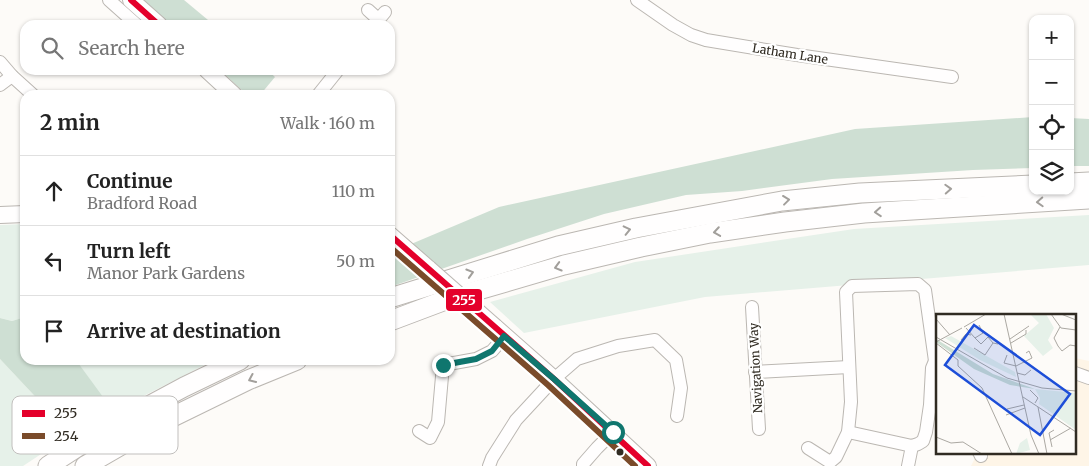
<!DOCTYPE html>
<meta charset="utf-8">
<style>
body{margin:0;font-family:Merriweather,serif;background:#f2f2f2;color:#222}
.controls{position:absolute;right:15px;top:15px;display:grid;overflow:hidden;border-radius:10px;box-shadow:0 1px 4px #0004}
.controls button{width:45px;height:45px;display:grid;place-items:center;padding:0;border:0;border-bottom:1px solid #e0e0e0;background:#fff;color:#222;font:25px sans-serif}
.stop{position:absolute;width:15px;height:15px;margin:-11px;border:4px solid #0f766e;border-radius:50%;background:#fff}
.stop.end{background:#0f766e;border-color:#fff;box-shadow:0 1px 5px #0008}
.list{margin:0;padding:0;list-style:none}
h2{display:flex;justify-content:space-between;align-items:center;height:65px;margin:0;padding:0 20px;font-size:21px}
h2 small{font-size:16px;font-weight:400;color:#767676}
.list li{display:grid;grid-template-columns:32px 1fr auto;gap:15px;align-items:center;box-sizing:border-box;height:70px;padding:0 20px;border-top:1px solid #e0e0e0}
.list b{display:block;font-size:19px;white-space:nowrap}
.list p{margin:0;font-size:16px;white-space:nowrap;color:#767676}
.list em{font-size:16px;font-style:normal;color:#767676}
.icon{flex:none;width:28px;height:28px;fill:none;stroke:currentColor;stroke-width:2;stroke-linecap:round;stroke-linejoin:round}
.map{position:relative;flex:none;width:1089px;height:466px;overflow:hidden}
.search{position:absolute;background:#fff;box-shadow:0 1px 4px #0004;left:20px;top:20px;width:375px;height:55px;display:flex;align-items:center;gap:12px;box-sizing:border-box;padding:0 18px;border-radius:15px;color:#767676;font-size:19px}
.panel{position:absolute;background:#fff;box-shadow:0 1px 4px #0004;left:20px;top:90px;width:375px;height:275px;border-radius:15px}
.map>svg:first-child{display:block}
.built{fill:#fef5e7}
.green{fill:#e6f1e9}
.forest{fill:#cedfd3}
.lines{fill:none;stroke-linecap:round;stroke-linejoin:round}
.minor-casing{stroke:#bbb7b2;stroke-width:14}
.major-casing{stroke:#bbb7b2;stroke-width:18}
.highway-casing{stroke:#bbb7b2;stroke-width:21}
.minor{stroke:#fffefe;stroke-width:12}
.major{stroke:#fffefe;stroke-width:16}
.highway{stroke:#fffefe;stroke-width:19}
.major-bridge-casing{stroke:#bbb7b2;stroke-width:18;stroke-linecap:butt}
.major-bridge{stroke:#fffefe;stroke-width:16}
.bus-1-casing{stroke:#fff;stroke-width:10}
.bus-2-casing{stroke:#fff;stroke-width:10}
.bus-1{stroke:#e4002b;stroke-width:6}
.bus-2{stroke:#7a4b2a;stroke-width:6}
.oneway{stroke:#a29f9b}
.route{stroke:#0f766e;stroke-width:6}
.bus-dot{fill:#302b22;stroke:#fff;stroke-width:2}
.labels{text-anchor:middle;stroke-width:4.5;stroke-linejoin:round;paint-order:stroke}
.street-label{font-size:12px;fill:#302b22;stroke:#fff}
.inset-road{fill:none;stroke:#aba8a2;stroke-width:1}
.view{fill:#1d4ed8;fill-opacity:0.15;stroke:#1d4ed8;stroke-width:2.5}
.inset-edge{fill:none;stroke:#302b22;stroke-width:2.5}
.key{fill:#fff;stroke:#c1bfbd;stroke-width:1}
.key-label{font-size:14px;fill:#302b22}
.line-badge{stroke:#fff;stroke-width:2}
.badge-label{font-size:14px;text-anchor:middle;font-weight:bold;fill:#fff}
</style>
<div class="map">
<svg width="1089" height="466" viewBox="0 0 1089 466">
<rect width="100%" height="100%" fill="#fdfbf8"/>
<!-- built -->
<path class="built" d="M1075 358 1089 361V466H971L978 452H1075Z"/>
<!-- green -->
<g class="green">
<path d="M1089 215V265L705 297 524 333 490 302 635 262 854 229Z"/>
<path d="M25 224V317L12 321 0 318V225Z"/>
<path d="M0 359 60 423 102 397 76 360H214L79 429 23 466H0Z"/>
</g>
<!-- forest -->
<g class="forest">
<path d="M144 0H184L214 25H171Z"/>
<path d="M220 70H267L275 77 260 95H247Z"/>
<path d="M1033 117V168L973 170 832 179 742 191 686 195 604 214 527 239 390 287V247H404L499 207 855 129Z"/>
<path d="M1070 118 1089 119V166H1070Z"/>
<path d="M25 317V360H76L103 397 60 423 0 359V318L12 321Z"/>
</g>
<g class="lines">
<!-- minor casing -->
<g class="minor-casing">
<g id="minor">
<path d="M109 0 137 25"/>
<path d="M637 0 673 25 691 35 706 40 797 55 952 77"/>
<path d="M368 10 379 20"/>
<path d="M374 25 385 12"/>
<path d="M0 62 12 76 33 95"/>
<path d="M0 85 12 76"/>
<path d="M318 95 338 70"/>
<path d="M752 307 759 429"/>
<path d="M755 372 849 367"/>
<path d="M1075 373 1089 378"/>
<path d="M419 431 430 438 438 422 443 365 476 359 492 351 505 336"/>
<path d="M848 432 912 446 918 444 923 441 926 432 930 405 932 368 935 361 938 360"/>
<path d="M808 448 830 462 836 457 848 432 851 402 846 292 852 286 918 284 925 290 935 361"/>
<path d="M979 452 981 456"/>
<path d="M489 466 492 458 516 420 554 379 577 359 618 346 655 340 676 360 681 388 677 416"/>
<path d="M583 466V464L597 448 613 432"/>
<path d="M908 466 912 446"/>
</g>
</g>
<!-- major casing -->
<g class="major-casing">
<g id="major">
<path d="M131 0 159 25"/>
<path d="M207 70 234 95"/>
<path d="M0 215 25 214"/>
<path d="M390 235 429 269"/>
<path d="M495 327 554 379 648 466"/>
</g>
</g>
<!-- highway casing -->
<g class="highway-casing">
<g id="highway">
<path d="M1070 183 1089 182"/>
<path d="M390 298 558 246 636 228 782 201 860 193 1033 185"/>
<path d="M390 321 451 298 564 265 641 247 710 233 785 222 864 213 1089 199"/>
<path d="M48 466 102 431 184 387 240 360"/>
<path d="M85 466 156 425 248 380 297 360"/>
</g>
</g>
<!-- minor -->
<use href="#minor" class="minor"/>
<!-- major -->
<use href="#major" class="major"/>
<!-- highway -->
<use href="#highway" class="highway"/>
<!-- major-bridge casing -->
<g class="major-bridge-casing">
<path id="major-bridge" d="M429 269 495 327"/>
</g>
<!-- major-bridge -->
<use href="#major-bridge" class="major-bridge"/>
<!-- bus-1 casing -->
<g class="bus-1-casing">
<g id="bus-1">
<path d="M131 0 159 25"/>
<path d="M390 235 554 379 648 466"/>
</g>
</g>
<!-- bus-2 casing -->
<g class="bus-2-casing">
<path id="bus-2" d="M390 247 548 385 635 466"/>
</g>
<!-- bus-1 -->
<use href="#bus-1" class="bus-1"/>
<!-- bus-2 -->
<use href="#bus-2" class="bus-2"/>
</g>
<!-- one-way arrows -->
<defs><path id="oneway-chevron" d="M-2-3.5L2.5 0L-2 3.5" fill="none" stroke-width="1.6" stroke-linecap="round" stroke-linejoin="round" transform="scale(1.25)"/></defs>
<g class="oneway">
<use href="#oneway-chevron" transform="translate(948 189) rotate(-3)"/>
<use href="#oneway-chevron" transform="translate(786 200) rotate(-7)"/>
<use href="#oneway-chevron" transform="translate(1040 202) rotate(177)"/>
<use href="#oneway-chevron" transform="translate(878 212) rotate(176)"/>
<use href="#oneway-chevron" transform="translate(627 230) rotate(-13)"/>
<use href="#oneway-chevron" transform="translate(717 232) rotate(171)"/>
<use href="#oneway-chevron" transform="translate(558 267) rotate(164)"/>
<use href="#oneway-chevron" transform="translate(470 273) rotate(-17)"/>
<use href="#oneway-chevron" transform="translate(252 379) rotate(156)"/>
</g>
<g class="lines">
<!-- route -->
<path class="route" d="M443 365 476 359 492 351 504 336 554 379 613 432"/>
</g>
<!-- markers -->
<circle class="bus-dot" cx="620" cy="452" r="4.5"/>
<g class="labels">
<!-- street labels -->
<g class="street-label">
<text transform="translate(790 54) rotate(9)" y="4">Latham Lane</text>
<text transform="translate(756 368) rotate(-93)" y="4">Navigation Way</text>
</g>
</g>
<!-- overview -->
<g transform="translate(936 314)">
<rect width="140" height="140" fill="#fdfbf8"/>
<path d="M94 0H110L118 14 112 26 117 34 107 42 88 22 103 9ZM15 22 79 58 80 63 44 46 9 24ZM99 75 140 79V116L103 90 104 84ZM91 124 94 136 80 140 84 129Z" fill="#e6f1e9"/>
<path d="M0 25 57 60 99 75 74 71 38 55 0 28Z" fill="#cedfd3"/>
<path class="inset-road" d="M68 0 95 121 103 140M115 0 125 14 140 16M125 0 140 6M0 5 14 21M28 13 50 0M124 13 118 24 122 32 126 37 134 31 140 32M30 14 39 24 47 19 43 11M30 20 25 26H26L30 20 35 21M0 23 71 64 106 74 140 77M39 24 45 30 52 23 57 29M74 25 93 12M0 28 26 14M0 29 22 46V52L46 74 76 140M75 29 90 20V16M38 34 49 41 57 29 62 30M71 41 68 49 80 52 96 44 93 37 90 39M81 59 89 61 95 56M94 76 102 84 99 89M87 83 140 118M102 93 111 140M71 95 88 91M70 101 89 94M0 123 15 129 27 128 46 140M114 126 135 114M116 133 113 119 118 116"/>
<path class="view" d="M38 11 134 80 104 121 9 51Z"/>
<rect width="140" height="140" class="inset-edge"/>
</g>
<!-- legend -->
<rect x="12" y="396" width="166" height="58" rx="8" class="key"/>
<rect x="22" y="410" width="23" height="7" fill="#e4002b"/>
<rect x="22" y="433" width="23" height="6" fill="#7a4b2a"/>
<g class="key-label">
<text x="54" y="418">255</text>
<text x="54" y="441">254</text>
</g>
<rect class="line-badge" x="445" y="288" width="38" height="24" rx="5" fill="#e4002b"/>
<g class="badge-label">
<text x="464" y="305">255</text>
</g>
</svg>
<div class="controls">
<button>+</button>
<button>−</button>
<button><svg class="icon" aria-label="locate" viewBox="0 0 24 24"><circle cx="12" cy="12" r="6"/><path d="M12 2v4M12 18v4M2 12h4M18 12h4"/></svg></button>
<button><svg class="icon" aria-label="layers" viewBox="0 0 24 24"><path d="M12 4l9 5-9 5-9-5zM3 14l9 5 9-5"/></svg></button>
</div>
<div class="stop" style="left:613px;top:432px"></div>
<div class="stop end" style="left:443px;top:365px"></div>
<div class="search"><svg class="icon" aria-label="search" viewBox="0 0 24 24"><circle cx="10" cy="10" r="6"/><path d="M15 15l6 6"/></svg>Search here</div>
<section class="panel">
<h2>2 min<small>Walk · 160 m</small></h2>
<ul class="list">
<li><svg class="icon" aria-label="ahead" viewBox="0 0 24 24"><path d="M12 20V5M6 11l6-6 6 6"/></svg><div><b>Continue</b><p>Bradford Road</p></div><em>110 m</em></li>
<li><svg class="icon" aria-label="left" viewBox="0 0 24 24"><path d="M17 20v-9H6M10 6l-5 5 5 5"/></svg><div><b>Turn left</b><p>Manor Park Gardens</p></div><em>50 m</em></li>
<li><svg class="icon" aria-label="arrive" viewBox="0 0 24 24"><path d="M6 21V4h12l-3 4 3 4H6"/></svg><div><b>Arrive at destination</b></div></li>
</ul>
</section>
</div>
